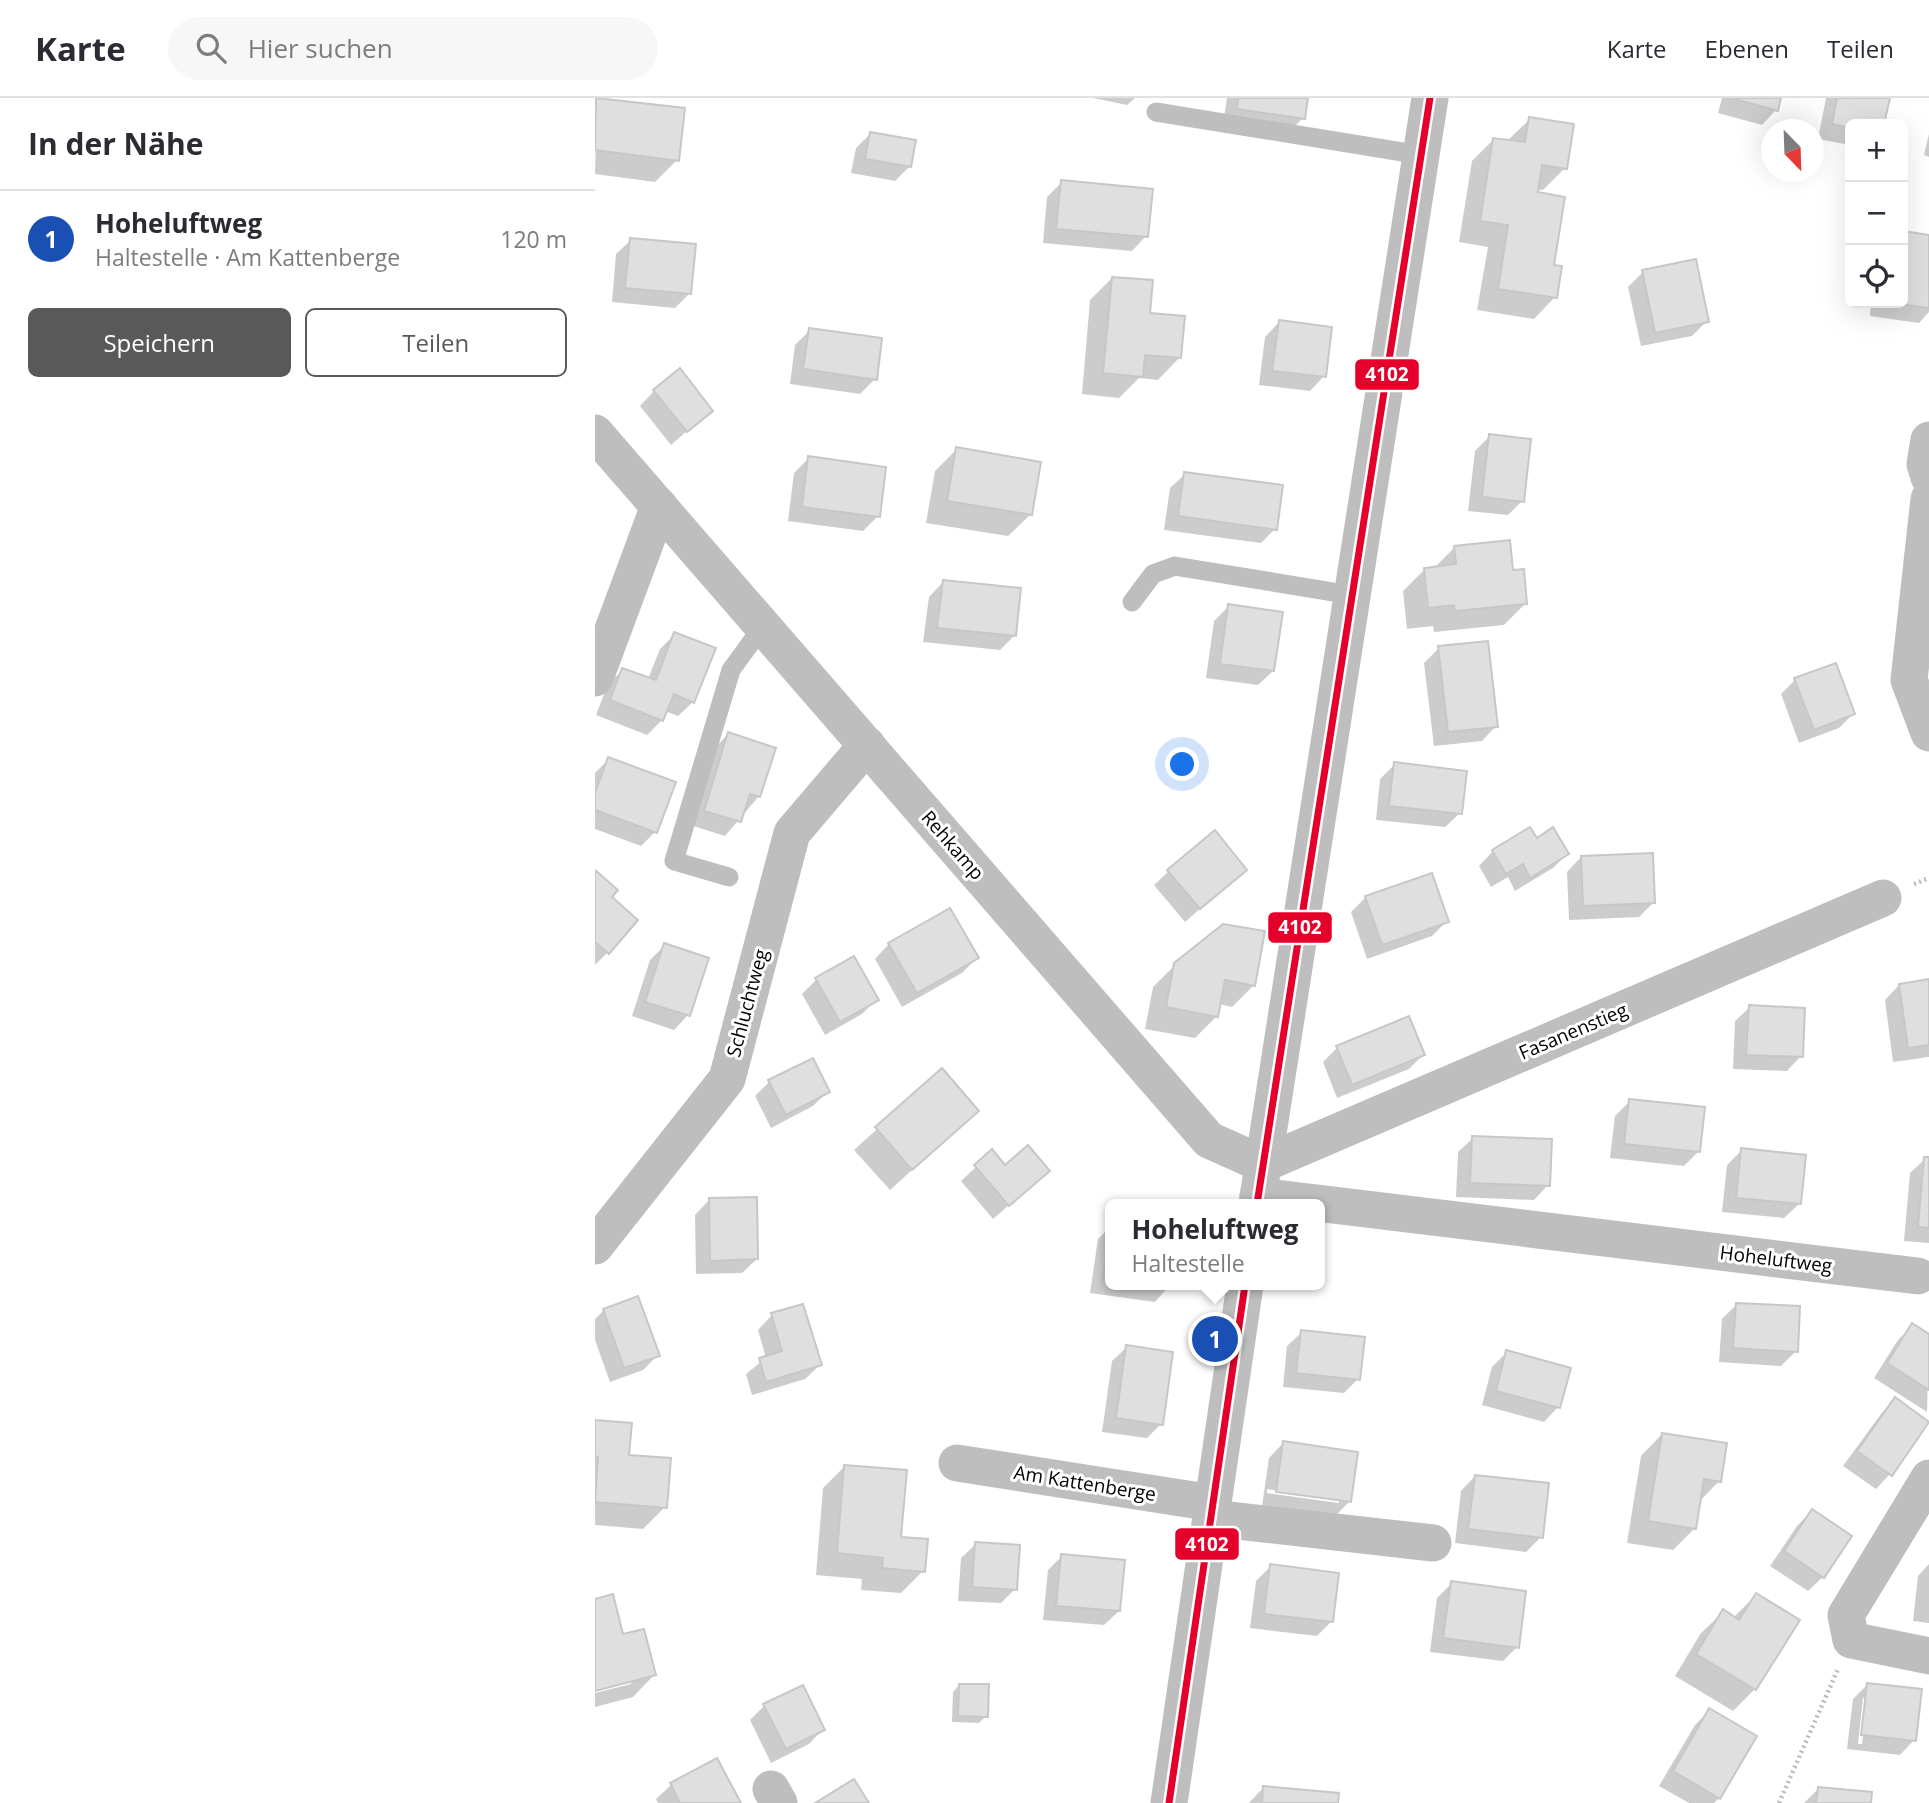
<!DOCTYPE html>
<html lang="de">
<meta charset="utf-8">
<style>
body{margin:0;font-family:"Open Sans",sans-serif;background:#f7f7f7;color:#2b2b33}
.controls{position:absolute;right:21px;top:21px;display:grid;overflow:hidden;border-radius:10px;box-shadow:0 7px 28px #0002}
.controls button{width:63px;height:63px;display:grid;place-items:center;padding:0;border:0;border-bottom:2px solid #e1e1e2;background:#fff;color:#2b2b33;font:35px sans-serif}
.compass{position:absolute;left:1166px;top:21px;width:63px;height:63px;border-radius:50%;background:#fff;box-shadow:0 7px 28px #0002;rotate:157deg}
.you{position:absolute;left:588px;top:667px;width:24px;height:24px;margin:-18px;border:5px solid #fff;border-radius:50%;background:#1a73e8;box-shadow:0 0 0 10px #1a73e833}
.badge{display:grid;place-items:center;width:46px;height:46px;border-radius:50%;background:#595959;color:#fff;font-size:23px;font-weight:700}
.pin{position:absolute;translate:-50% -50%;border:4px solid #fff;box-shadow:0 2px 7px #0006}
.popup{position:absolute;left:510px;top:1101px;width:220px;height:91px;box-sizing:border-box;display:grid;place-content:center;border-radius:10px;background:#fff;filter:drop-shadow(0 2px 5px #0005);font-size:23px;white-space:nowrap;color:#7c7c81}
.popup b{font-size:26px;color:#2b2b33}
.popup::after{content:'';position:absolute;left:50%;top:100%;margin-left:-14px;border:14px solid transparent;border-top-color:#fff}
.list{margin:0;padding:0;list-style:none}
h2{display:flex;justify-content:space-between;align-items:center;height:91px;margin:0;padding:0 28px;font-size:30px}
h2 small{font-size:23px;font-weight:400;color:#7c7c81}
.list li{display:grid;grid-template-columns:46px 1fr auto;gap:21px;align-items:center;box-sizing:border-box;height:98px;padding:0 28px;border-top:2px solid #e1e1e2}
.list b{display:block;font-size:26px;white-space:nowrap}
.list p{margin:0;font-size:23px;white-space:nowrap;color:#7c7c81}
.list em{font-size:23px;font-style:normal;color:#7c7c81}
.actions{display:flex;gap:14px;padding:21px 28px}
.actions a{flex:1;padding:16px 0;border:2px solid #595959;border-radius:10px;text-align:center;font-size:24px;color:#595959}
.actions .main{background:#595959;color:#fff}
.icon{flex:none;width:38px;height:38px;fill:none;stroke:currentColor;stroke-width:2;stroke-linecap:round;stroke-linejoin:round}
.map{position:relative;flex:none;width:1334px;height:1705px;overflow:hidden}
header{display:flex;align-items:center;gap:42px;box-sizing:border-box;height:98px;padding:0 35px;background:#fff;border-bottom:2px solid #e1e1e2}
header strong{font-size:33px}
nav{display:flex;gap:38px;margin-inline-start:auto;font-size:24px}
.search{width:490px;height:63px;background:#f7f7f7;display:flex;align-items:center;gap:18px;box-sizing:border-box;padding:0 24px;border-radius:38px;color:#7c7c81;font-size:26px}
main{display:flex}
aside{flex:1;background:#fff}
.map>svg:first-child{display:block}
.shadow{fill:#0003;fill-rule:evenodd}
.building{fill:#dfdfdf;stroke:#c7c7c7;stroke-width:2}
.lines{fill:none;stroke-linecap:round;stroke-linejoin:round}
.path{stroke:#b9b9b9;stroke-width:4.5;stroke-dasharray:2 3.5;stroke-linecap:butt}
.lane{stroke:#bebebe;stroke-width:19}
.street{stroke:#bebebe;stroke-width:37}
.bus-1-casing{stroke:#fff;stroke-width:12}
.bus-1{stroke:#e4002b;stroke-width:7}
.labels{text-anchor:middle;stroke-width:6;stroke-linejoin:round;paint-order:stroke}
.street-label{font-size:19px;fill:#000;stroke:#fff}
.line-badge{stroke:#fff;stroke-width:2.5}
.badge-label{font-size:19px;text-anchor:middle;font-weight:bold;fill:#fff}
</style>
<header>
<strong>Karte</strong>
<div class="search"><svg class="icon" aria-label="search" viewBox="0 0 24 24"><circle cx="10" cy="10" r="6"/><path d="M15 15l6 6"/></svg>Hier suchen</div>
<nav><a>Karte</a><a>Ebenen</a><a>Teilen</a></nav>
</header>
<main>
<aside>
<h2>In der Nähe<small></small></h2>
<ul class="list">
<li><span class="badge" style="background:#1a4fb4">1</span><div><b>Hoheluftweg</b><p>Haltestelle · Am Kattenberge</p></div><em>120 m</em></li>
</ul>
<div class="actions"><a class="main">Speichern</a><a>Teilen</a></div>
</aside>
<div class="map">
<svg width="1334" height="1705" viewBox="0 0 1334 1705">
<rect width="100%" height="100%" fill="#fff"/>
<!-- shadow -->
<g class="shadow">
<path d="M2 0 82 62 60 84 0 76Z"/>
<path d="M498 0H540L532 7Z"/>
<path d="M632 0H711L708 20 693 35 628 25Z"/>
<path d="M1127 0H1185L1181 12 1167 27 1123 15Z"/>
<path d="M1231 0H1293L1287 26H1255V47L1223 41Z"/>
<path d="M935 21 970 70 948 92 941 91 960 199 939 221 882 212 893 149 864 144 877 63 899 41 912 43Z"/>
<path d="M275 36 315 68 300 83 256 75 261 50Z"/>
<path d="M1334 36V59L1329 57Z"/>
<path d="M467 84 551 138 537 153 448 145 452 99Z"/>
<path d="M1308 135 1334 139V214L1324 225 1275 218 1276 205H1308Z"/>
<path d="M36 142 95 195 80 210 17 204 21 156Z"/>
<path d="M1048 174 1112 223 1097 238 1046 248 1033 189Z"/>
<path d="M517 180 553 216 584 260 563 282 544 280 524 300 487 296 495 202Z"/>
<path d="M684 224 729 278 715 293 664 287 670 239Z"/>
<path d="M215 232 280 281 265 296 195 286 200 247Z"/>
<path d="M59 293 116 312 76 347 45 308Z"/>
<path d="M895 338 927 403 913 417 873 413 880 353Z"/>
<path d="M362 351 435 417 413 438 331 425 340 373Z"/>
<path d="M214 360 283 418 268 433 193 423 199 375Z"/>
<path d="M590 376 680 431 666 445 569 432 575 390Z"/>
<path d="M860 449 916 474 931 505 909 527 839 534 838 528 812 531 808 493 830 471 839 470Z"/>
<path d="M348 484 419 538 405 552 328 544 334 499Z"/>
<path d="M634 508 678 573 663 587 611 580 619 523Z"/>
<path d="M80 536 98 604 83 618 70 613 67 622 52 637 1 617 13 586 28 572 53 581 65 551Z"/>
<path d="M844 550 901 628 887 643 839 648 829 565Z"/>
<path d="M1200 582 1258 616 1244 630 1204 645 1186 596Z"/>
<path d="M133 636 164 698 130 738 95 727 119 651Z"/>
<path d="M14 661 60 734 46 748 0 731V675Z"/>
<path d="M800 666 865 715 850 729 781 722 785 681Z"/>
<path d="M941 742 972 756 958 770 920 793 913 779 896 789 884 768 898 753Z"/>
<path d="M986 759 1059 804 1044 819 974 822 972 774Z"/>
<path d="M650 771 590 824 559 787 574 773Z"/>
<path d="M0 774 15 800 12 855 0 867Z"/>
<path d="M771 799 852 823 837 838 772 861 756 814Z"/>
<path d="M294 846 382 860 367 875 307 909 280 861Z"/>
<path d="M70 847 93 917 79 932 37 918 55 862Z"/>
<path d="M580 867 659 887 637 909 624 906 622 918 600 940 550 931 558 889Z"/>
<path d="M221 882 282 901 267 916 230 937 207 896Z"/>
<path d="M1334 883V959L1298 964 1290 902 1304 887Z"/>
<path d="M1155 909 1206 958 1192 973 1138 971 1140 923Z"/>
<path d="M742 950 828 957 814 971 742 1000 728 964Z"/>
<path d="M346 973 382 1013 295 1092 259 1052Z"/>
<path d="M174 984 233 993 218 1008 176 1030 160 998Z"/>
<path d="M1035 1003 1104 1053 1089 1068 1015 1060 1020 1018Z"/>
<path d="M878 1040 953 1087 939 1102 861 1099 863 1054Z"/>
<path d="M1147 1052 1204 1106 1189 1120 1127 1114 1132 1067Z"/>
<path d="M397 1054 410 1069 453 1073 398 1121 366 1083Z"/>
<path d="M1330 1061H1334V1145L1309 1143 1315 1075Z"/>
<path d="M114 1102 162 1161 147 1175 101 1176 100 1117Z"/>
<path d="M515 1129V1187H575L560 1204 495 1195 503 1141Z"/>
<path d="M1141 1207 1201 1253 1186 1268 1124 1264 1127 1221Z"/>
<path d="M9 1212 63 1257 48 1272 15 1284 0 1242V1221Z"/>
<path d="M177 1217 225 1267 210 1281 157 1297 151 1276 171 1260 163 1232Z"/>
<path d="M1318 1227 1334 1238 1332 1314 1279 1280 1303 1242Z"/>
<path d="M707 1234 763 1281 749 1295 688 1289 692 1248Z"/>
<path d="M532 1249 566 1326 552 1340 507 1334 517 1263Z"/>
<path d="M912 1254 963 1309 949 1324 887 1307 897 1269Z"/>
<path d="M1300 1301 1295 1376 1281 1391 1248 1368 1286 1316Z"/>
<path d="M0 1323 32 1358 70 1409 48 1431 0 1427Z"/>
<path d="M1067 1336 1124 1383 1104 1404 1100 1430 1078 1452 1032 1445 1046 1358Z"/>
<path d="M688 1345 754 1404 740 1418 667 1408 674 1360ZM672 1391 744 1401V1405L672 1395Z"/>
<path d="M250 1368 328 1473 306 1495 266 1492 267 1481 221 1477 228 1390Z"/>
<path d="M880 1378 946 1439 931 1454 860 1445 866 1393Z"/>
<path d="M1217 1413 1228 1479 1213 1493 1175 1468 1202 1428Z"/>
<path d="M381 1446 420 1491 406 1505 363 1503 366 1460Z"/>
<path d="M467 1458 524 1513 509 1527 448 1522 453 1472Z"/>
<path d="M1334 1466V1525L1318 1523 1323 1478Z"/>
<path d="M676 1468 737 1523 722 1538 655 1530 661 1483Z"/>
<path d="M857 1485 922 1549 908 1563 835 1554 842 1500Z"/>
<path d="M1161 1497 1202 1523 1160 1591 1138 1613 1080 1578 1106 1535 1128 1514 1138 1520Z"/>
<path d="M0 1502 59 1577 38 1599 0 1609V1595L36 1586V1582L0 1592Z"/>
<path d="M364 1587 391 1618 384 1625 357 1624 358 1594Z"/>
<path d="M1272 1587 1319 1642 1305 1657 1252 1651 1258 1601ZM1268 1600H1272L1267 1646H1263Z"/>
<path d="M169 1608 228 1631 214 1646 176 1665 155 1622Z"/>
<path d="M1115 1612 1124 1700 1119 1705H1094L1064 1688 1100 1627Z"/>
<path d="M122 1662 144 1705H63L61 1701 76 1687Z"/>
<path d="M669 1689 741 1705H654Z"/>
<path d="M1223 1691 1274 1705H1209Z"/>
</g>
<!-- building -->
<g class="building">
<path d="M1 0 90 10 84 63 0 52Z"/>
<path d="M643 0H713L710 21 642 11Z"/>
<path d="M1137 0H1186L1183 13Z"/>
<path d="M1242 0H1295L1289 26H1255V30L1237 26Z"/>
<path d="M934 19 979 26 972 71 947 67 943 94 970 99 959 167 967 168 962 200 903 191 913 127 885 123 898 40 930 44Z"/>
<path d="M275 34 321 42 316 69 270 61Z"/>
<path d="M466 82 558 91 553 139 461 131Z"/>
<path d="M1308 133 1334 137V210L1296 205H1308Z"/>
<path d="M35 140 101 146 96 196 30 190Z"/>
<path d="M1101 161 1114 224 1060 235 1047 172Z"/>
<path d="M517 179 558 182 555 215 590 218 586 260 550 257 548 279 508 275Z"/>
<path d="M684 222 737 229 731 279 677 273Z"/>
<path d="M214 230 287 240 282 282 208 271Z"/>
<path d="M85 270 118 313 92 334 58 292Z"/>
<path d="M894 336 936 341 929 404 887 399Z"/>
<path d="M361 349 446 364 437 417 352 403Z"/>
<path d="M213 358 291 369 285 419 207 409Z"/>
<path d="M589 374 688 387 682 432 583 418Z"/>
<path d="M915 442 918 472 929 471 932 506 860 513 859 507 833 510 829 470 861 466 859 448Z"/>
<path d="M348 482 426 490 421 538 342 530Z"/>
<path d="M633 506 688 514 679 573 625 566Z"/>
<path d="M79 534 121 550 99 605 79 596 68 623 15 602 27 570 61 582Z"/>
<path d="M893 543 903 629 853 634 843 548Z"/>
<path d="M1241 565 1260 616 1219 632 1199 580Z"/>
<path d="M133 634 181 650 165 699 155 696 146 724 109 713Z"/>
<path d="M13 659 81 684 62 735 0 712V695Z"/>
<path d="M799 664 872 673 867 716 794 708Z"/>
<path d="M935 729 942 740 958 729 974 756 935 780 928 766 911 776 897 752Z"/>
<path d="M620 732 652 772 605 811 572 772Z"/>
<path d="M1058 755 1060 805 988 808 986 758Z"/>
<path d="M0 772 23 792 17 799 43 822 14 856 0 844Z"/>
<path d="M837 775 854 824 787 847 770 798Z"/>
<path d="M355 810 384 860 322 895 293 845Z"/>
<path d="M628 826 670 833 660 888 630 882 623 919 571 909 579 865Z"/>
<path d="M69 845 114 860 95 918 50 904Z"/>
<path d="M259 858 284 902 245 924 220 880Z"/>
<path d="M1334 881V947L1313 950 1304 886Z"/>
<path d="M1154 907 1210 910 1208 959 1151 957Z"/>
<path d="M814 918 830 957 757 987 741 948Z"/>
<path d="M218 960 235 994 191 1017 173 982Z"/>
<path d="M347 970 384 1013 317 1072 280 1029Z"/>
<path d="M1034 1001 1110 1009 1105 1054 1029 1046Z"/>
<path d="M877 1038 957 1041 955 1088 875 1085Z"/>
<path d="M433 1047 455 1073 414 1108 379 1067 397 1051 410 1067Z"/>
<path d="M1146 1050 1211 1057 1206 1106 1141 1100Z"/>
<path d="M1329 1059H1334V1130L1323 1129Z"/>
<path d="M162 1099 163 1161 115 1163 114 1100Z"/>
<path d="M515 1137V1181L508 1180Z"/>
<path d="M43 1198 65 1258 29 1270 8 1211Z"/>
<path d="M1141 1205 1205 1208 1203 1254 1138 1250Z"/>
<path d="M208 1206 227 1267 171 1284 164 1260 187 1253 176 1215Z"/>
<path d="M1317 1225 1334 1236V1292L1292 1265Z"/>
<path d="M706 1232 770 1239 765 1282 701 1275Z"/>
<path d="M531 1247 578 1254 568 1327 521 1320Z"/>
<path d="M911 1252 976 1270 965 1310 901 1293Z"/>
<path d="M1300 1299 1334 1324 1297 1378 1262 1353Z"/>
<path d="M0 1322 37 1325 34 1357 76 1360 72 1410 0 1404 3 1359 0 1358Z"/>
<path d="M1067 1335 1132 1345 1126 1384 1109 1381 1101 1431 1053 1423Z"/>
<path d="M688 1343 763 1354 756 1404 681 1394Z"/>
<path d="M249 1367 312 1372 306 1439 333 1441 330 1474 287 1470 288 1460 242 1455Z"/>
<path d="M880 1377 954 1385 948 1440 873 1431Z"/>
<path d="M1217 1411 1257 1438 1229 1480 1189 1453Z"/>
<path d="M380 1444 425 1447 422 1492 377 1489Z"/>
<path d="M466 1456 530 1462 525 1513 461 1508Z"/>
<path d="M675 1466 744 1475 738 1524 669 1516Z"/>
<path d="M856 1483 931 1493 924 1550 848 1540Z"/>
<path d="M1161 1495 1205 1522 1161 1592 1101 1556 1128 1511 1144 1522Z"/>
<path d="M18 1496 28 1536 49 1531 61 1577 0 1593V1501Z"/>
<path d="M1272 1585 1327 1591 1321 1643 1266 1637Z"/>
<path d="M364 1586H394L393 1619 363 1618Z"/>
<path d="M208 1587 230 1632 191 1651 168 1606Z"/>
<path d="M1114 1610 1162 1638 1125 1701 1078 1673Z"/>
<path d="M122 1660 146 1705H85L75 1685Z"/>
<path d="M259 1681 274 1705H220Z"/>
<path d="M668 1688 744 1695 743 1705H667Z"/>
<path d="M1223 1689 1277 1694 1276 1705H1221Z"/>
</g>
<g class="lines">
<!-- path -->
<g class="path">
<path d="M1319 786 1334 780"/>
<path d="M1184 1705 1243 1571"/>
</g>
<!-- lane -->
<g class="lane">
<path d="M561 14 826 57"/>
<path d="M537 504 558 476 580 468 757 497"/>
<path d="M134 779 79 763 136 572 168 528"/>
</g>
<!-- street -->
<g class="street">
<path d="M0 335 614 1042 668 1066 1288 800"/>
<path d="M1334 342 1330 366 1334 379"/>
<path d="M1334 401 1314 582 1334 635"/>
<path d="M0 580 64 408"/>
<path d="M663 1098 1323 1178"/>
<path d="M662 1106 835 0"/>
<path d="M0 1148 132 981 197 735 272 647"/>
<path d="M362 1365 618 1405"/>
<path d="M1334 1380 1251 1517 1256 1542 1334 1558"/>
<path d="M616 1420 838 1445"/>
<path d="M176 1691 184 1705"/>
<path d="M574 1705 650 1187"/>
</g>
<!-- bus-1 casing -->
<g class="bus-1-casing">
<g id="bus-1">
<path d="M662 1106 835 0"/>
<path d="M574 1705 650 1187"/>
</g>
</g>
<!-- bus-1 -->
<use href="#bus-1" class="bus-1"/>
</g>
<g class="labels">
<!-- street labels -->
<g class="street-label">
<text transform="translate(358 747) rotate(49)" y="7">Rehkamp</text>
<text transform="translate(152 905) rotate(-75)" y="7">Schluchtweg</text>
<text transform="translate(978 933) rotate(-23)" y="7">Fasanenstieg</text>
<text transform="translate(1181 1161) rotate(7)" y="7">Hoheluftweg</text>
<text transform="translate(490 1385) rotate(9)" y="7">Am Kattenberge</text>
</g>
</g>
<g class="line-badge">
<rect x="759" y="260" width="66" height="33" rx="7" fill="#e4002b"/>
<rect x="672" y="813" width="66" height="33" rx="7" fill="#e4002b"/>
<rect x="579" y="1429" width="66" height="34" rx="7" fill="#e4002b"/>
</g>
<g class="badge-label">
<text x="792" y="283">4102</text>
<text x="705" y="836">4102</text>
<text x="612" y="1453">4102</text>
</g>
</svg>
<div class="controls">
<button>+</button>
<button>−</button>
<button><svg class="icon" aria-label="locate" viewBox="0 0 24 24"><circle cx="12" cy="12" r="6"/><path d="M12 2v4M12 18v4M2 12h4M18 12h4"/></svg></button>
</div>
<svg class="compass" viewBox="-18 -18 36 36"><path d="M0-13l5 13h-10z" fill="#e53935"/><path d="M0 13l5-13h-10z" fill="#7c7c81"/></svg>
<div class="you"></div>
<div class="pin badge" style="left:620px;top:1241px;background:#1a4fb4">1</div>
<div class="popup"><b>Hoheluftweg</b>Haltestelle</div>
</div>
</main>
